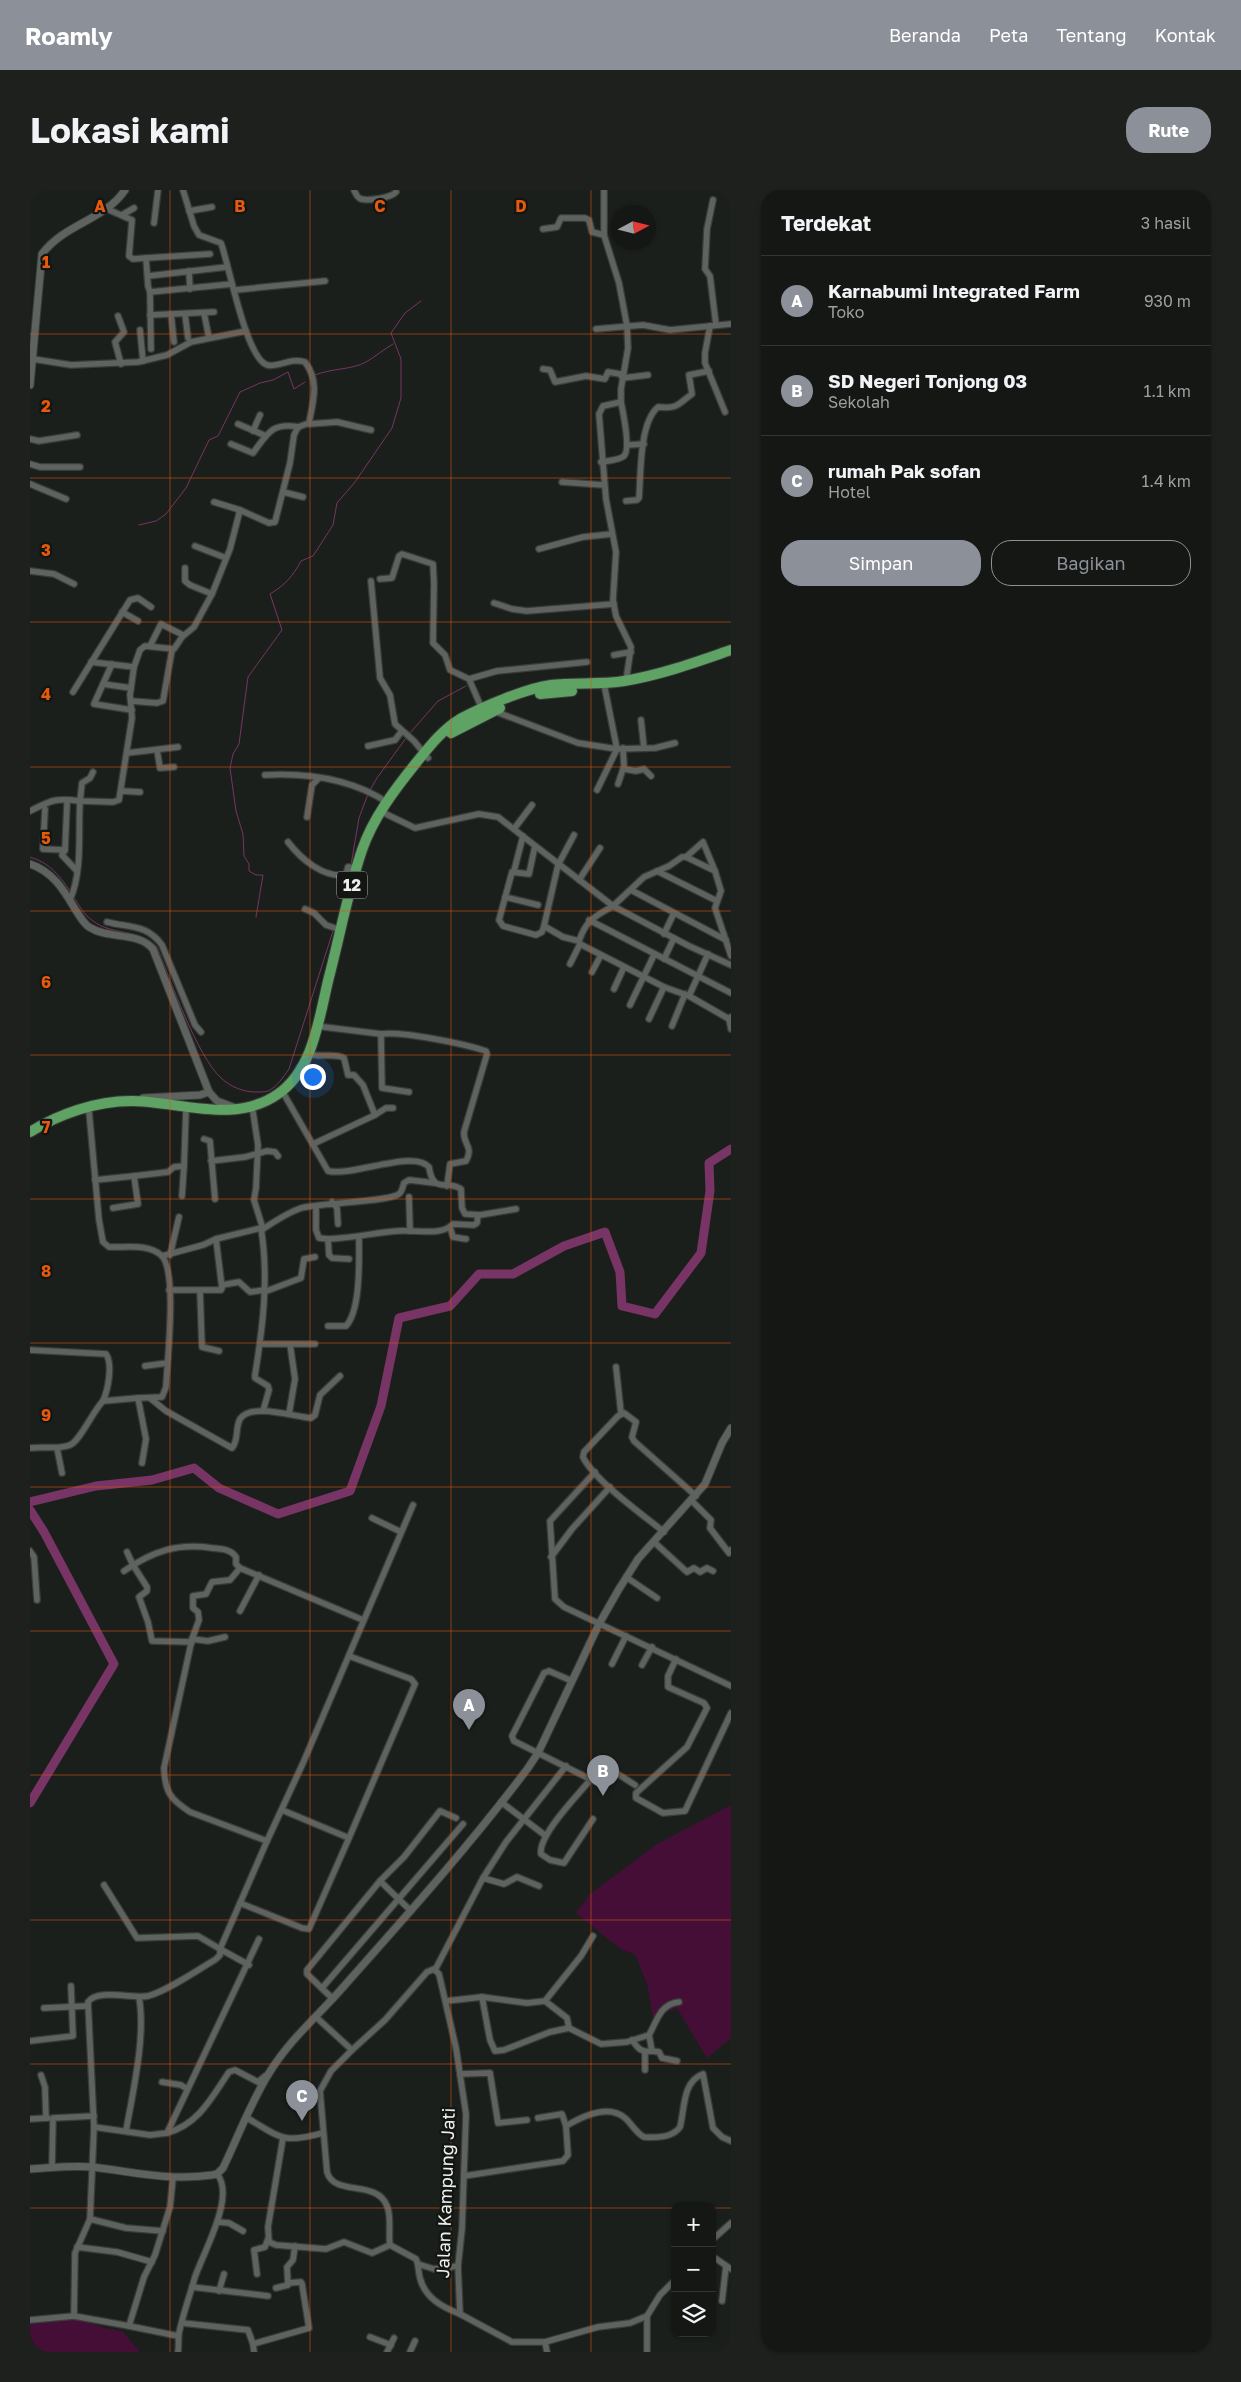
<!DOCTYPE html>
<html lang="id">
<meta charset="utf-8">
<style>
body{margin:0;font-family:"Golos Text",sans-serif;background:#1d201d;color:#f1f3f6}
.controls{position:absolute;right:15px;bottom:15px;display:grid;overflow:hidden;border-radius:10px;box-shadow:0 1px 4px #0004}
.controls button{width:45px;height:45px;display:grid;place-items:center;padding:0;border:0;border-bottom:1px solid #333634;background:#141714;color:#f1f3f6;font:25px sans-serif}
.compass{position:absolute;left:581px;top:15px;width:45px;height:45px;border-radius:50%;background:#141714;box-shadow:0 1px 4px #0004;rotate:83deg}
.you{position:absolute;left:282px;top:886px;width:18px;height:18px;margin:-12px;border:4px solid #fff;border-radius:50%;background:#1a73e8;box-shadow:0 0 0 8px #1a73e833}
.badge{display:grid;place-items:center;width:32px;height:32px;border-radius:50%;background:#8c9099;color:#fff;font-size:16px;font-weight:700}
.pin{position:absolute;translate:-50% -41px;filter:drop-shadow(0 1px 2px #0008)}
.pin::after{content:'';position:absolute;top:26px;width:18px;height:15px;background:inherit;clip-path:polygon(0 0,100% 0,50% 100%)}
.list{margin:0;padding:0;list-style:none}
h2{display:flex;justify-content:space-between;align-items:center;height:65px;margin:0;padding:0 20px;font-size:21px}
h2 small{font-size:16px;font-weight:400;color:#9d9fa0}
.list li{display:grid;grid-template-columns:32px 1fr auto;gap:15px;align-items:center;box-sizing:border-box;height:90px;padding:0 20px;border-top:1px solid #333634}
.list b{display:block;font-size:19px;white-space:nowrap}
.list p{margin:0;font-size:16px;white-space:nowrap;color:#9d9fa0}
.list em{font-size:16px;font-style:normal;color:#9d9fa0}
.actions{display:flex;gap:10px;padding:15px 20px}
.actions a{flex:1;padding:11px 0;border:1px solid #8c9099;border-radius:20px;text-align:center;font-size:18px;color:#8c9099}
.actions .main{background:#8c9099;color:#fff}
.icon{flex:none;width:28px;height:28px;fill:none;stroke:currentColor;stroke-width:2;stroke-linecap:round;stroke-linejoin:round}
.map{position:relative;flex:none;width:701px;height:2162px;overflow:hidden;border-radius:20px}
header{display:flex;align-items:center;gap:30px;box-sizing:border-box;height:70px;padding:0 25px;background:#8c9099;color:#fff}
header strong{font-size:24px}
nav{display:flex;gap:28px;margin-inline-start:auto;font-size:18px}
.intro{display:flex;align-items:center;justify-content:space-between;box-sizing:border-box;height:120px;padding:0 30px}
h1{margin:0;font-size:35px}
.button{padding:12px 22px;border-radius:20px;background:#8c9099;color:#fff;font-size:18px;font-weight:700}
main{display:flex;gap:30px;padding:0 30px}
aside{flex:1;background:#141714;border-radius:20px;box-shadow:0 1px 4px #0004}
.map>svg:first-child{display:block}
.green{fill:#450e37}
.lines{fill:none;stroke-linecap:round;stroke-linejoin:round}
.stream{stroke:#783464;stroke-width:1}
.river{stroke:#783464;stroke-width:9}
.minor-casing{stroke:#393c39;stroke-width:8}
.tertiary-casing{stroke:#393c39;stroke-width:9}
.trunk-casing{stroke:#393c39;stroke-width:12}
.minor{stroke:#5f635f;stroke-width:5.5}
.tertiary{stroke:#5f635f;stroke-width:7}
.trunk{stroke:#5ea264;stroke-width:10}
.grid{fill:none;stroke:#e8590c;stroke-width:1;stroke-opacity:0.55}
.labels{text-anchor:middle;stroke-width:4.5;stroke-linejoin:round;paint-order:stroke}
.shield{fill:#121512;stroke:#abaeab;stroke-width:1}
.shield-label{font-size:16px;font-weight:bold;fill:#edefed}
.street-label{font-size:18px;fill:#edefed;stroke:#121512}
.grid-label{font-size:16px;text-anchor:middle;font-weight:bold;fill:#e8590c;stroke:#121512;stroke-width:4.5;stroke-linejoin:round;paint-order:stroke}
</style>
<header>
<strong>Roamly</strong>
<nav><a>Beranda</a><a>Peta</a><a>Tentang</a><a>Kontak</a></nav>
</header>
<div class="intro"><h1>Lokasi kami</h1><a class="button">Rute</a></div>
<main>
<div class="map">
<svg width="701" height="2162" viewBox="0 0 701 2162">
<rect width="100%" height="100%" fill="#1b1f1b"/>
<!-- green -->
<g class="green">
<path d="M701 1615V1848L677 1868 647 1818 623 1827 617 1794 605 1764 592 1760 546 1723 560 1704 627 1654Z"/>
<path d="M0 2128H47L74 2138 92 2141 110 2162H0Z"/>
</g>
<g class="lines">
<!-- stream -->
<g class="stream">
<path d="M285 185C302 178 322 180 336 172 345 167 354 159 363 154"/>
<path d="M109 335 126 331 136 324 156 298 179 250 188 246 210 202 230 193 243 190 258 182 264 199 275 192"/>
<path d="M380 543 408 511 436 496"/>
<path d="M340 600 347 588 376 548"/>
<path d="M0 667C20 673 29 685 40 701"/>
<path d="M321 675 329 628 338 604"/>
<path d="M43 706C49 715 54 725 63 731 83 746 109 738 127 757 140 789 167 866 191 888 201 897 213 902 226 902 230 902 235 902 238 901 247 897 253 887 259 879L303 741"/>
<path d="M226 727 233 685H226L219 681V674L214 666 213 644 206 621 200 578 203 564 209 554 218 487 252 440 240 404C255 395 263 386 271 371L283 366 303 335 307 313 325 292 362 238 371 208V169L361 143 375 123 391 111"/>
</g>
<!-- river -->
<g class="river">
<path d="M0 1312 66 1296 122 1290 164 1278 189 1298 248 1324 320 1301 351 1216 369 1128 420 1116 449 1084H483L534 1056 575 1042 590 1082 592 1116 625 1124 671 1063 680 1001 679 973 701 959"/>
<path d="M0 1320 14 1342 84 1474 0 1613"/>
</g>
<!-- minor casing -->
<g class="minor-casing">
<g id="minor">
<path d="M324 0C326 4 327 8 331 9 339 11 361 8 366 2"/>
<path d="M574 0V45L589 93 597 136 598 158 591 199V212L573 216 569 224 576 309 586 362 583 410 586 426 601 457 596 491"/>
<path d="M683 10 677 39 675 79 680 86 686 135"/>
<path d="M77 19 102 30 99 66 103 69 116 68 118 96 120 102 202 94"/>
<path d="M159 21 182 17"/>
<path d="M92 25 104 18"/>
<path d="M124 33 128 0"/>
<path d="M513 39 527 37 531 28H555L559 30 562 42 574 45"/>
<path d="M116 68 180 64"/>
<path d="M159 81 160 99"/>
<path d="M118 86 197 77"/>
<path d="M205 100 295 91"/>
<path d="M120 102 121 159"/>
<path d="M174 123 179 148"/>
<path d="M141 124 144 152"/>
<path d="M155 124 158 148"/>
<path d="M120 125 184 122"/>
<path d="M88 126 94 142 85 152 91 174"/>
<path d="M680 136 675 163V173L695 222"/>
<path d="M566 139 613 135 640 140 701 134"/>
<path d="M110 140 113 171"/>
<path d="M3 169 41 175 108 172 137 165 161 152 216 141"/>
<path d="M513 179 520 180 525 192 556 186 575 189 578 182 590 184 593 188 618 185"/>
<path d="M208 234 236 246"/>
<path d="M279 234 307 232 341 240"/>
<path d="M223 241 230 225"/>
<path d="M0 249 9 251 47 245"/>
<path d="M201 254 223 263C238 243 242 232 269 237"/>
<path d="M597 255 614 254"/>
<path d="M571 272C577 271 590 270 594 266 601 259 593 222 591 212"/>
<path d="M0 274 10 277H50"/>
<path d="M532 292 574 295"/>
<path d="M0 294 36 309"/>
<path d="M253 302 273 307"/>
<path d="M596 311 607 310 609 308C611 284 609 233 628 217 648 219 647 215 662 204L659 185 679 181"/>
<path d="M184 312 210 320"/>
<path d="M165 356 196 368"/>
<path d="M509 359 553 347 582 344"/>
<path d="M155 378V391L160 395 182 404"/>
<path d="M0 381 24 384 44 394"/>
<path d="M350 389 362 388 369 366 372 364 403 374 404 394 403 453 415 465 420 480 439 489 452 519"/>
<path d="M341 391 350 488 360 505 365 534 384 551 398 568"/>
<path d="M464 413 482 419 497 421 584 414"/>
<path d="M92 422 108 431"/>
<path d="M120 456 131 434 153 445"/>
<path d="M584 465 601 462"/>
<path d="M61 472 104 477"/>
<path d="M82 474 64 514 102 520"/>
<path d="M439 489 467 481 557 472"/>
<path d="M73 494 101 498"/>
<path d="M574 494 587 559 625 558 645 553"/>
<path d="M43 502 100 410 108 408 121 417"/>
<path d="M101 511 127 513 133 511 142 460"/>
<path d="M464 521 548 553 587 559 567 600"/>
<path d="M611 530 614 558"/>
<path d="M338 556 365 550 372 541"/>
<path d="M127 560 130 578 144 577"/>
<path d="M97 563 148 557"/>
<path d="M594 579 606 581 614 579 621 586"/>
<path d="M63 582 60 588 52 593 50 611 83 612 89 610 102 528 100 505 104 477 110 460 115 456 144 459 152 447 164 437 182 404 200 359 210 320 239 333 245 332 260 273 264 245 268 237 279 233C283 211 290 192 275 172 260 167 249 178 237 175 216 168 199 75 191 53L169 45 164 36 153 0"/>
<path d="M235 585C276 583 322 589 358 613"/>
<path d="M588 594 594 576 593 558"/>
<path d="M91 601 110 602"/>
<path d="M37 614 35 660 32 665 47 681"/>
<path d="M15 619 13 659 35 660"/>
<path d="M0 621C22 610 24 608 50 611 48 643 53 680 40 710"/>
<path d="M356 624 385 638 449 624 468 627 583 716 614 687 639 676 652 667H656L685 681 691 701 685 718 701 766"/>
<path d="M277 627 282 595 289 588"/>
<path d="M484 639 502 615"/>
<path d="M258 652C271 669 293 688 316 685L318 677 327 678"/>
<path d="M505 656 499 684 482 682 469 730 473 736 506 745 512 742 514 736 533 747 549 751C556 730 564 727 583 716L659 756 701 775"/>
<path d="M656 667 673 652 685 681"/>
<path d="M484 681 493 646"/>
<path d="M627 681 687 711"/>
<path d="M549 690 570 658"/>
<path d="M601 700 696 750"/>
<path d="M475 707 508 715"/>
<path d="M275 719 284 723 296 735 311 740"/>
<path d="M559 730 701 803"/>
<path d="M77 732C100 738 117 734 132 755L165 835 171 842"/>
<path d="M514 736 528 675 544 645"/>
<path d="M634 744 644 723"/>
<path d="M549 751 550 754 634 797 659 806 699 829 701 827"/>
<path d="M634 769 644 748"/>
<path d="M540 774 550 754"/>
<path d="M562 782 571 765"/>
<path d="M584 799 594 777"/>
<path d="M659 806 678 764"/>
<path d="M600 815 624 765"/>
<path d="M619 829 634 797"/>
<path d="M699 829 701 839"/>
<path d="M642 836 655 804"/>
<path d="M294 837 351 844 352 898 379 902"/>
<path d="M351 844C372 841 435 854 456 861L457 864 434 942C433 955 444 956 436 971L420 974 417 996"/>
<path d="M284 865C294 867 306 863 314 868L318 885H324L333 895 345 925 356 918H363"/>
<path d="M255 906 298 981C322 987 384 959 399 977 403 1005 417 989 431 999L432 1018 435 1024 450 1025 486 1019"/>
<path d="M59 921 69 1030 73 1052 79 1057C95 1058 117 1053 131 1065 148 1080 137 1172 136 1197L132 1207 108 1208 116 1249 112 1273"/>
<path d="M223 922 228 955 226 998 224 1010 233 1039"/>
<path d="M174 949 180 951 185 1009"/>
<path d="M283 954 345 925"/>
<path d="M181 971 215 967 237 961 245 962 248 966"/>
<path d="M65 990 104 986"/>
<path d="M152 1006 154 976"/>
<path d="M379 1007 380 1041"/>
<path d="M302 1012 307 1018 308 1034"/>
<path d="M286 1016V1040L289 1048 298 1049 299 1065 302 1068 319 1069"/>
<path d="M83 1018 108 1014 104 986 138 982 144 977 154 976 156 920"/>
<path d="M420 1037 423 1047 436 1049"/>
<path d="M298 1049C322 1048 344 1043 367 1041 384 1039 411 1047 423 1034L444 1035 447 1033 448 1025"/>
<path d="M140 1065 149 1027"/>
<path d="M132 1066 173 1055 186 1049"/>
<path d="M192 1095 209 1092 220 1102 234 1100"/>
<path d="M139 1100H191L192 1098 186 1049 231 1038"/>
<path d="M170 1101 172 1157 189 1161"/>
<path d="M234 1102 271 1088 274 1069 285 1067"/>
<path d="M298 1136H316C331 1120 329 1069 329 1047"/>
<path d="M230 1154H285"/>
<path d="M0 1160 76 1164C83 1174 78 1200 73 1211"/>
<path d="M115 1176 137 1173"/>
<path d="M586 1177 591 1223"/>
<path d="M120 1208 136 1221 202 1258C209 1250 205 1238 210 1229 221 1212 265 1227 281 1228L285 1225 290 1205 310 1186"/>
<path d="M233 1221 239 1200 238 1196 225 1188V1185C233 1136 239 1087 231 1038L233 1039C245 1031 257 1023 271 1018 288 1013 363 1012 370 1003 372 1001 373 996 374 993L379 990 405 993"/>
<path d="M259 1224 265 1189 260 1154"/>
<path d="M0 1258C13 1256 28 1260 40 1255 50 1251 63 1221 73 1211L108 1208"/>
<path d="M27 1258 32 1283"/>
<path d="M565 1282 520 1331 525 1409 534 1417 701 1496"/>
<path d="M661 1310 681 1330 680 1338 699 1363 701 1360"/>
<path d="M342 1328 371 1342"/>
<path d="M634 1342C613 1325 564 1290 553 1267L554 1262 588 1226 594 1223 606 1232 602 1247 604 1251 666 1306"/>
<path d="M624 1352 657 1382 664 1378 670 1382 677 1378 683 1381"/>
<path d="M0 1361 4 1367 7 1410"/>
<path d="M97 1362 103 1375 117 1397V1401L109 1407 118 1432 122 1451 162 1452"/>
<path d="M521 1367 542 1339 580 1297"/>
<path d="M94 1381C123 1361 147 1353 182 1358 191 1359 201 1359 206 1367V1374L210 1378 333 1430"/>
<path d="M596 1387 627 1408"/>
<path d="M210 1421 229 1385"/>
<path d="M162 1449 178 1451 195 1447"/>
<path d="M646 1469 638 1486V1497L674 1513 677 1518 657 1557 606 1603V1608L633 1623 655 1621 701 1523"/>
<path d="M582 1474 596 1446"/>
<path d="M612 1475 622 1457"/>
<path d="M542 1491 519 1481 514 1483 482 1546 484 1551 570 1594 588 1584 605 1595"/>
<path d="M561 1589C549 1604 508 1645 511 1664L520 1670 534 1673 563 1629"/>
<path d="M471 1612 516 1646"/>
<path d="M252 1620 319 1648 385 1494 381 1489 319 1466"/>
<path d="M237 1651 273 1573 383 1315"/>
<path d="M453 1688 474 1694 487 1687 509 1696"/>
<path d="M74 1695 107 1748 168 1746 190 1759 237 1651 160 1622C140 1609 135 1602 134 1578L162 1449 169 1430 168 1422 163 1418V1406L176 1404 182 1392 200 1390 210 1378"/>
<path d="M210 1713 272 1738 279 1739 319 1648"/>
<path d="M381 1721 350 1691 374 1667 410 1621 426 1628"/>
<path d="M405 1780 453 1688 476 1652 536 1576"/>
<path d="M292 1798 433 1634"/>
<path d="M452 1807 497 1813 515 1811 551 1766 563 1746"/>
<path d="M303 1809 277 1784V1780L350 1691"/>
<path d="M416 1811 452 1807 460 1850 465 1861 474 1860 520 1842 539 1838"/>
<path d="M515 1811 537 1828 539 1838 571 1854 597 1852 619 1845C627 1831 630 1814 649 1812"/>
<path d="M14 1818 57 1816"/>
<path d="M286 1827 322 1860 355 1830 397 1782 404 1779 409 1784 426 1858 436 1924 432 2039 428 2076 430 2124 482 2152H515L568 2137 600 2133 617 2126 630 2105 645 2090"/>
<path d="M602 1850C608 1858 611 1863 622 1861L619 1845"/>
<path d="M0 1851 43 1846 41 1796"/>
<path d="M322 1860 301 1881 290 1901 297 1982C304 2007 347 1989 357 2016 362 2027 358 2043 360 2055"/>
<path d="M622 1861 629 1862 632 1868 647 1871"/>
<path d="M615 1862V1880"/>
<path d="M430 1884 460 1883 468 1933 497 1930"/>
<path d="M11 1885 15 1897 16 1928"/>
<path d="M132 1892 151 1895 157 1899"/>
<path d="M217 1928C252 1948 252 1954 293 1943"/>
<path d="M508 1928 532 1924 536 1936"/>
<path d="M0 1929 18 1928"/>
<path d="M64 1937 120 1945 137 1943 229 1749"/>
<path d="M96 1941C103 1901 116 1846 109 1807"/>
<path d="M137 1943C169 1934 182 1907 199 1882L205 1880 228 1892 235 1886"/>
<path d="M253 1948 238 2037 239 2052 246 2055 296 2059 314 2052 342 2063 360 2055"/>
<path d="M22 1977 23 1928 64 1926"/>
<path d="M434 1986 533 1971 538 1965 536 1936C551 1927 578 1913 595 1928 602 1934 606 1943 614 1947 626 1948 643 1947 650 1937 655 1918 652 1892 673 1884L683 1938 692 1947 701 1951"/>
<path d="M143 1988 140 2017 125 2065 114 2087 99 2136 148 2146"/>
<path d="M60 2029 96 2038 133 2041"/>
<path d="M188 2032 199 2033 213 2041"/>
<path d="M682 2050 701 2033"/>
<path d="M360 2055 386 2069C389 2075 388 2082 390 2088 395 2108 412 2117 430 2124"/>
<path d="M47 2057 87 2062 122 2072"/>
<path d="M682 2066 701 2079"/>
<path d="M388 2074 404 2079 428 2076"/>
<path d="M227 2084 224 2060 235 2057 238 2049"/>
<path d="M162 2097 238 2106"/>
<path d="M246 2098 258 2095 257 2077 263 2070 265 2056"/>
<path d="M189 2101 194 2084"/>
<path d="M692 2111 696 2076"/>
<path d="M44 2126 45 2063 60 2029 64 1937 58 1812C67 1798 103 1809 118 1806 137 1801 168 1780 186 1769L190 1765V1759L219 1775"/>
<path d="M617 2126V2162"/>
<path d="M0 2130 44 2126 99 2136"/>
<path d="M152 2133 218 2140 223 2154 279 2138 272 2094 271 2092 258 2093"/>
<path d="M340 2147 361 2155"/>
<path d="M515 2152 517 2162"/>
<path d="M223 2154 224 2162"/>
<path d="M148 2162C149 2156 148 2149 149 2143 153 2124 160 2105 165 2087 173 2063 206 2006 187 1984"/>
<path d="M357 2162 364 2148"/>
<path d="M380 2162 385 2151"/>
</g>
</g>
<!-- tertiary casing -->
<g class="tertiary-casing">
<g id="tertiary">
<path d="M0 195 12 64C34 34 75 30 95 0"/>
<path d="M0 674C22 681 34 700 45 719 49 725 53 733 59 737 79 750 108 741 123 759L179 902 187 911 203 917"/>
<path d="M113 908 170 905 179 902"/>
<path d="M0 1979C20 1978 42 1975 62 1977 105 1982 138 1991 182 1985L187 1984 193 1978C208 1947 222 1909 241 1880 262 1847 290 1824 315 1795 378 1724 441 1654 498 1578L508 1563 569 1434 589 1399 608 1369 675 1294 692 1253 701 1238"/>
</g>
</g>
<!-- trunk casing -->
<g class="trunk-casing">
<g id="trunk">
<path d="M510 504 542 501"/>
<path d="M421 543 470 518"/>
<path d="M0 942C29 924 66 911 101 911 149 911 204 935 248 904 284 879 289 827 299 787 310 745 318 701 332 660 343 628 365 599 386 573 399 557 412 540 430 529 452 517 497 498 521 495 545 492 570 495 594 491 631 485 666 472 701 460"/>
</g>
</g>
<!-- minor -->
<use href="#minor" class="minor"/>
<!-- tertiary -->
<use href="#tertiary" class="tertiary"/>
<!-- trunk -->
<use href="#trunk" class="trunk"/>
</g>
<!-- grid -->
<path class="grid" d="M140 0V2162M280 0V2162M421 0V2162M561 0V2162M0 144H701M0 288H701M0 432H701M0 577H701M0 721H701M0 865H701M0 1009H701M0 1153H701M0 1297H701M0 1441H701M0 1585H701M0 1730H701M0 1874H701M0 2018H645M682 2018H701"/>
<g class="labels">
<!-- shield labels -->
<rect class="shield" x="307" y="681.5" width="30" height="27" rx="4"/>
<g class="shield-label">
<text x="322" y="701">12</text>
</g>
<!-- street labels -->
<g class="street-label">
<text transform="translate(416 2003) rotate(-88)" y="6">Jalan Kampung Jati</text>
</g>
</g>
<g class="grid-label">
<text x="70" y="22">A</text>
<text x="210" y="22">B</text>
<text x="350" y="22">C</text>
<text x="491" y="22">D</text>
<text x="16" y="78">1</text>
<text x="16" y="222">2</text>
<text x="16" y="366">3</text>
<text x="16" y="510">4</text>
<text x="16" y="654">5</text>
<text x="16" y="798">6</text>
<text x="16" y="943">7</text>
<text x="16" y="1087">8</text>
<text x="16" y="1231">9</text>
</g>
</svg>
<div class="controls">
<button>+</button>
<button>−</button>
<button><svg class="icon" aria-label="layers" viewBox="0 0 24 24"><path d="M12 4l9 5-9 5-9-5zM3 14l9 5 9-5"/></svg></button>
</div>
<svg class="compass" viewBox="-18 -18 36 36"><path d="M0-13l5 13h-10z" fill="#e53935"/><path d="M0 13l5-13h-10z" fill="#9d9fa0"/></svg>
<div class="you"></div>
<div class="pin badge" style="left:439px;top:1540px">A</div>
<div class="pin badge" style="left:573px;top:1606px">B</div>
<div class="pin badge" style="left:272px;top:1931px">C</div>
</div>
<aside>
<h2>Terdekat<small>3 hasil</small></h2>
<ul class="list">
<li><span class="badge">A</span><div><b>Karnabumi Integrated Farm</b><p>Toko</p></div><em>930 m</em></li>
<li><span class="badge">B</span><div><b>SD Negeri Tonjong 03</b><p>Sekolah</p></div><em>1.1 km</em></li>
<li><span class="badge">C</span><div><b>rumah Pak sofan</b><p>Hotel</p></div><em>1.4 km</em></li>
</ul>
<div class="actions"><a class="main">Simpan</a><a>Bagikan</a></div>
</aside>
</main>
